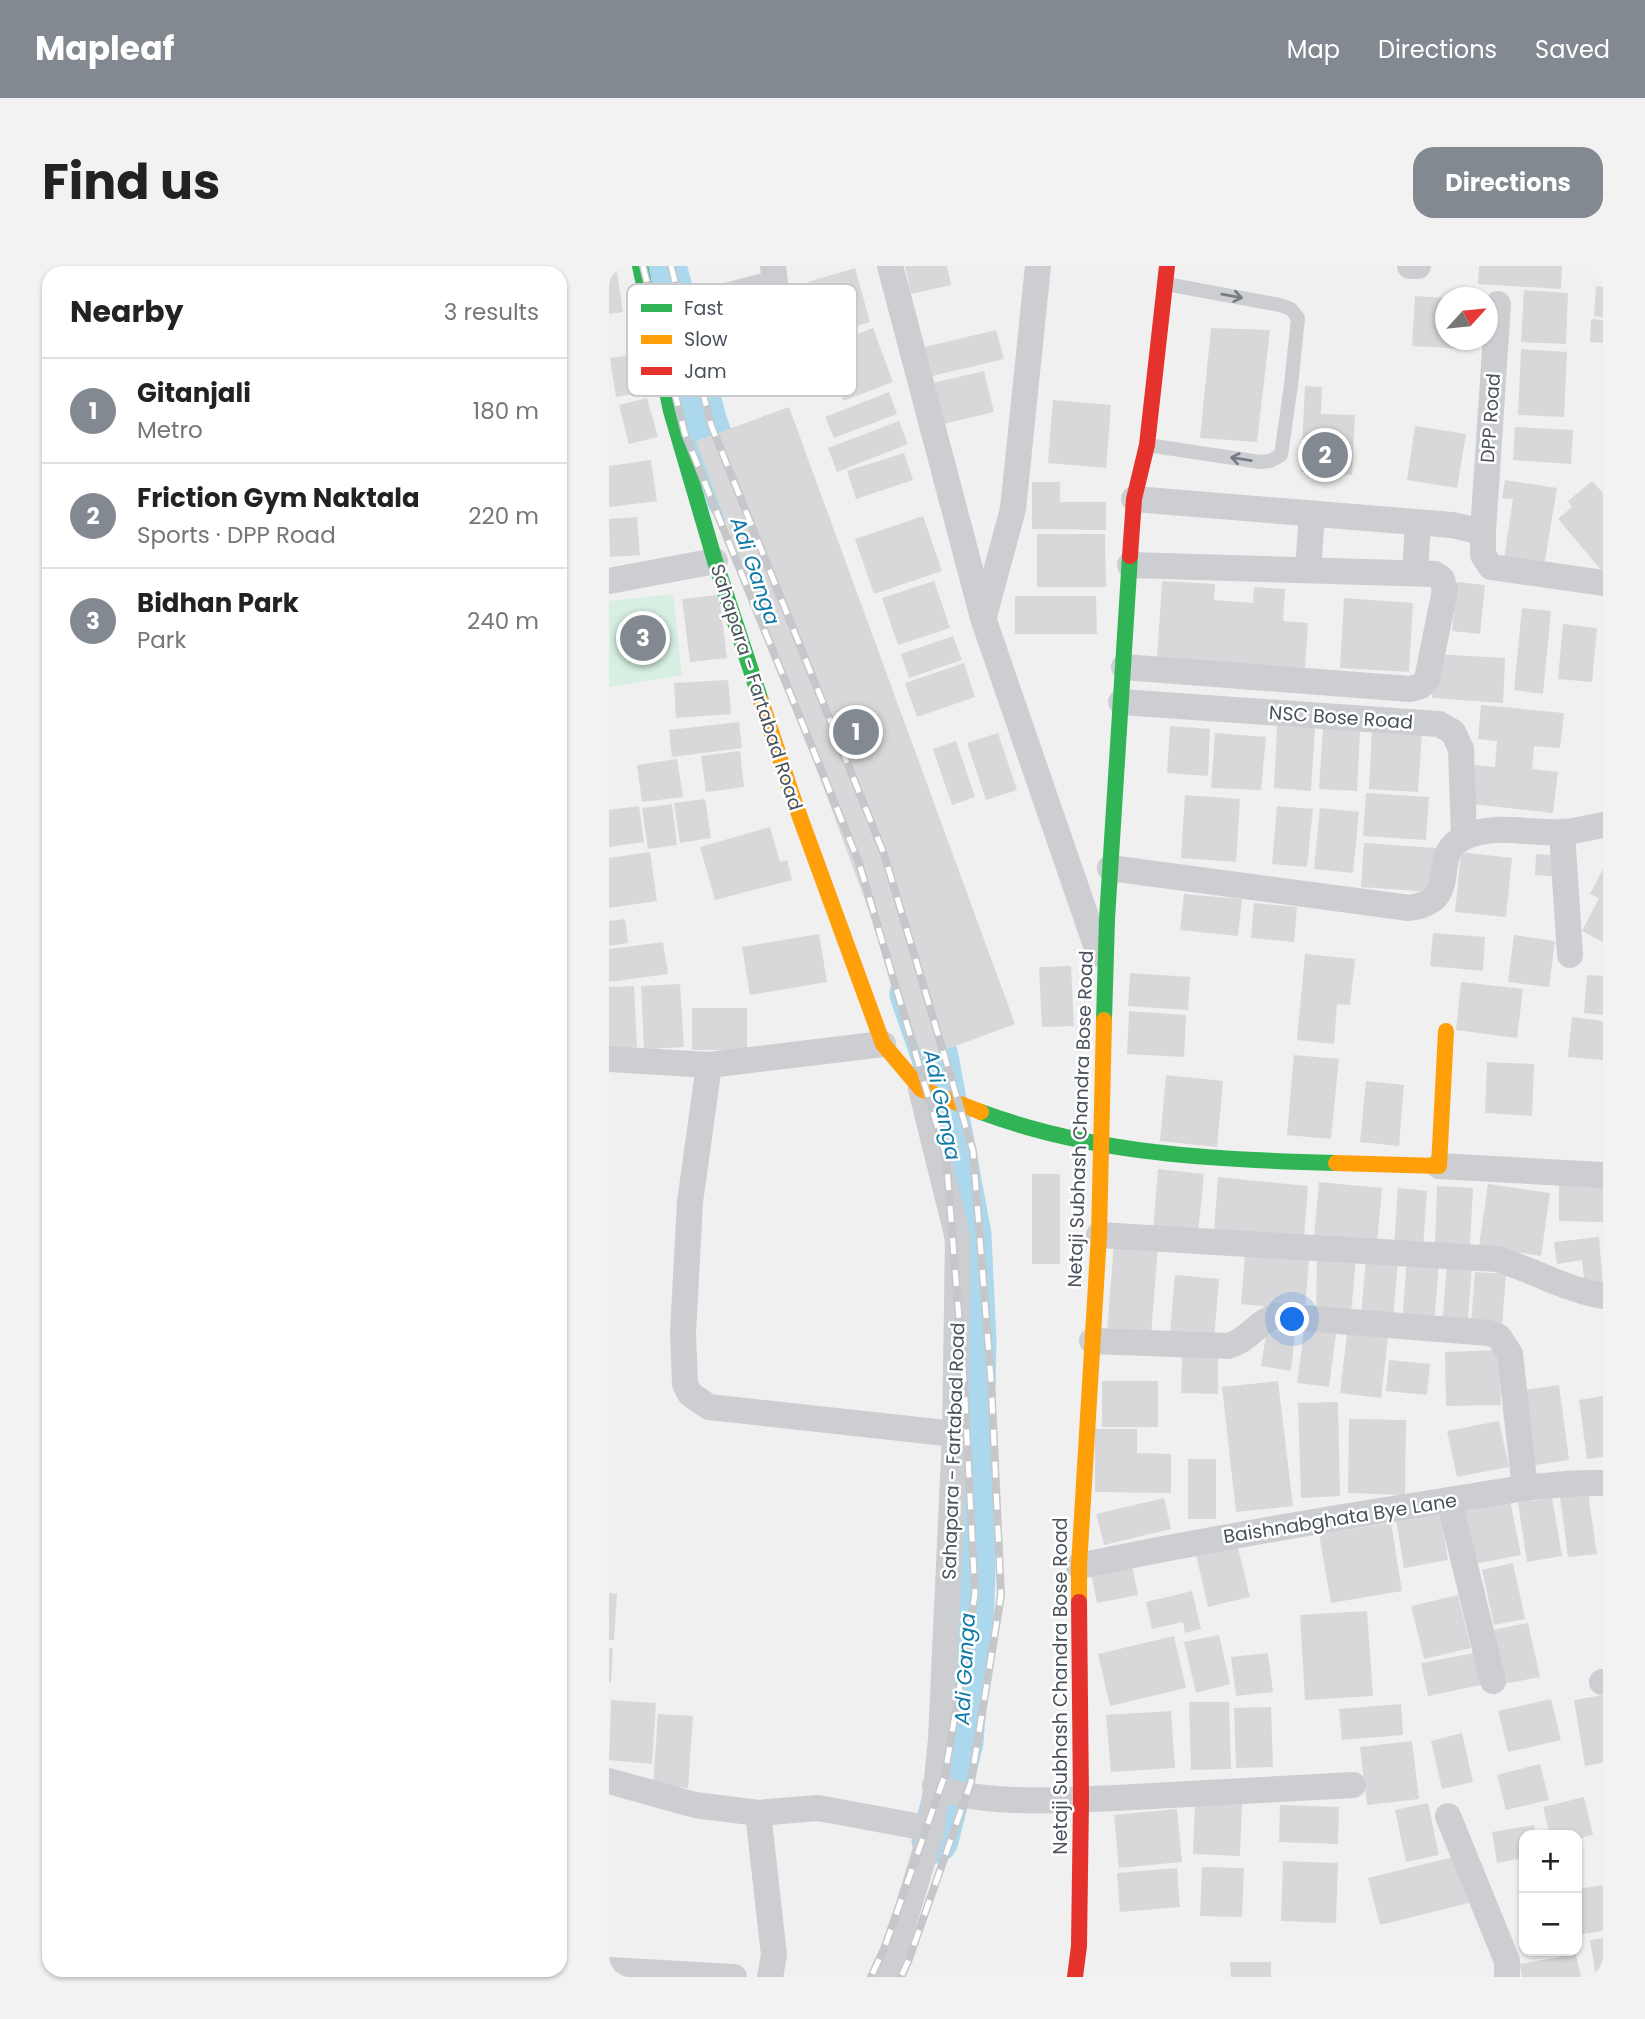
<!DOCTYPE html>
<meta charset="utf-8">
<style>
body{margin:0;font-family:Poppins,sans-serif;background:#f2f2f2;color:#222}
.controls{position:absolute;right:21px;bottom:21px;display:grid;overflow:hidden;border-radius:14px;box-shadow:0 2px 5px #0004}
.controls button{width:63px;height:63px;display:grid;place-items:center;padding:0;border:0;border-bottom:2px solid #e0e0e0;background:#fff;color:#222;font:35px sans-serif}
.compass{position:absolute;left:826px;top:21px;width:63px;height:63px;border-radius:50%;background:#fff;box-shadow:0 2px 5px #0004;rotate:63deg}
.you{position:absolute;left:684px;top:1054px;width:24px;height:24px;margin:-18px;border:5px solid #fff;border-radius:50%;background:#1a73e8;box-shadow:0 0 0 10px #1a73e833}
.badge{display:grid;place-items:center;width:46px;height:46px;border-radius:50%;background:#838990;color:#fff;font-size:23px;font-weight:700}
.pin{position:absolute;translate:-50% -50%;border:4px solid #fff;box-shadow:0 2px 7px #0006}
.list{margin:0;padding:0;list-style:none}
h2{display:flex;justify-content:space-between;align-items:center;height:91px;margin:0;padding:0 28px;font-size:30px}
h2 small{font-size:23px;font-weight:400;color:#767676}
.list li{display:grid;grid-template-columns:46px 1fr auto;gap:21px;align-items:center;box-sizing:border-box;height:105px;padding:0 28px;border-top:2px solid #e0e0e0}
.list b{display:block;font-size:26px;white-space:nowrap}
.list p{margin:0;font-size:23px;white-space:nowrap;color:#767676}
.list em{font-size:23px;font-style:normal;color:#767676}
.map{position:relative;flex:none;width:994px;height:1711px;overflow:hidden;border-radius:21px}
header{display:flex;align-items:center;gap:42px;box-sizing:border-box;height:98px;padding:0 35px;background:#838990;color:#fff}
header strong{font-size:33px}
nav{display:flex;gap:38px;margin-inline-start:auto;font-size:24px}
.intro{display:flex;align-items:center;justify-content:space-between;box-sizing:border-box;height:168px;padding:0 42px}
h1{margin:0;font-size:49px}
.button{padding:18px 32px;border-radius:21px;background:#838990;color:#fff;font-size:24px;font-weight:700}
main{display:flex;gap:42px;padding:0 42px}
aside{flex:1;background:#fff;border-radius:21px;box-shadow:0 2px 5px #0004}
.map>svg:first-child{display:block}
.green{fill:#d6efe2}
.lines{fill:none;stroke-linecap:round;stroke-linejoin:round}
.river{stroke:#abd8ec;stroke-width:47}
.building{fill:#d8d8da}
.lane{stroke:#ccced1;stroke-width:14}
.street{stroke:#ccced1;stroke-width:26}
.fast{stroke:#30b455;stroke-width:16}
.slow{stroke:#ff9f0a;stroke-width:16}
.jam{stroke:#e5322d;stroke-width:16}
.rail-casing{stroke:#c6c7ca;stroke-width:8}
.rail{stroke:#fff;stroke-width:5;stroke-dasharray:16;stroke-linecap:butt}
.oneway{stroke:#767d85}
.labels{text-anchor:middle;stroke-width:5;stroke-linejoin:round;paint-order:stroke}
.street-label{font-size:19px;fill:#48515c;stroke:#fff}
.water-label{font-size:21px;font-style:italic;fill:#0f79a8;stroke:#fff}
.key{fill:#fff;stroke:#c8cbce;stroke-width:2}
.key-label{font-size:19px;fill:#48515c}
</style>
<header>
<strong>Mapleaf</strong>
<nav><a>Map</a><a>Directions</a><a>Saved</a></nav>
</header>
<div class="intro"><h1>Find us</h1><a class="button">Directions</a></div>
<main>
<aside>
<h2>Nearby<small>3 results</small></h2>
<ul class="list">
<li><span class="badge">1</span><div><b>Gitanjali</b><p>Metro</p></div><em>180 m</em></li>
<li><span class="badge">2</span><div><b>Friction Gym Naktala</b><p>Sports · DPP Road</p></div><em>220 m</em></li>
<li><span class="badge">3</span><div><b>Bidhan Park</b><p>Park</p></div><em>240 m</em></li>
</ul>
</aside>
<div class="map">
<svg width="994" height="1711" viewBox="0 0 994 1711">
<rect width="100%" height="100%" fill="#f1f0f0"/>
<!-- green -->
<path class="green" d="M64 328 73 409 0 421V335Z"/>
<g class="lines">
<!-- river -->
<g class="river">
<path d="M54 0 94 154 121 232"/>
<path d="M304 728 326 791 359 969 364 1077 362 1171 364 1257 362 1337 351 1476 326 1574"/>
</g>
</g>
<!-- building -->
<g class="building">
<path d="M0 0H7L14 46 0 48Z"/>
<path d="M296 0H338L342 19 302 28Z"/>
<path d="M870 0H953L952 23 869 18Z"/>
<path d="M246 2 261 56 214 70 199 16Z"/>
<path d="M987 20 994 21V51L985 50Z"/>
<path d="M915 24 959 27 957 78 912 76Z"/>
<path d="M806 30 836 32V74H859V83L803 80Z"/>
<path d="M982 53 994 54V77L981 76Z"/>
<path d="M264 62 284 116 234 135 214 81Z"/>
<path d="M602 62 661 64 648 176 591 172Z"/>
<path d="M387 64 395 93 319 111 312 82Z"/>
<path d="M912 83 958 86 955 151 909 149Z"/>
<path d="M26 88 32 127 7 131 1 92Z"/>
<path d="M375 105 385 146 334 158 324 117Z"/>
<path d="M696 120 713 121 712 148 746 149 743 209 692 206Z"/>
<path d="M280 126 288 148 225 172 216 151Z"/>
<path d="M38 132 49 171 20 178 10 139Z"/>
<path d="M444 134 502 139 497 202 439 197Z"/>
<path d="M180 141 406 758 314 792 87 175Z"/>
<path d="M290 155 299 178 228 206 219 182Z"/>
<path d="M806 160 857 168 848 222 798 214Z"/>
<path d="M906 161 964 164 962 198 904 194Z"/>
<path d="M295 187 304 214 247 233 238 205Z"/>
<path d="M42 194 48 235 0 241V200Z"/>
<path d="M896 214 948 222 935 300 895 293 904 233 893 232Z"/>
<path d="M983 215 994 227V306L949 253 963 241 959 235Z"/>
<path d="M423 216H451V236H497V264L423 263Z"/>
<path d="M314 250 333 305 265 328 246 273Z"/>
<path d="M28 251 31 289 1 291 0 253Z"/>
<path d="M428 268H496L497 321H428Z"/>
<path d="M325 315 341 362 289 379 273 332Z"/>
<path d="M553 315 606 318 605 334 644 337 645 321 676 323 674 355 699 357 696 402 548 393Z"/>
<path d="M848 316 876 319 871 368 843 365Z"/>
<path d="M110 329 118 392 81 396 73 333Z"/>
<path d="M406 330H487L488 368H406Z"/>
<path d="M735 332 804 337 800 406 731 402Z"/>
<path d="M913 342 942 345 934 428 905 424Z"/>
<path d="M954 358 988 362 983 416 949 413Z"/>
<path d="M344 370 353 394 300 412 292 388Z"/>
<path d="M826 388 896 392 894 437 823 432Z"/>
<path d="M355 397 366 431 308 451 296 417Z"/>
<path d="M119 414 122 448 67 452 65 417Z"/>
<path d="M872 439 955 447 951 482 925 480 923 503 949 506 944 547 862 538 866 499 886 501 888 475 869 473Z"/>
<path d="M130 456 133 482 63 491 60 464Z"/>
<path d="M561 460 601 463 599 510 558 507Z"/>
<path d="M668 460 706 462 702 525 665 522Z"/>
<path d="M714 462 751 464 748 525 710 523Z"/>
<path d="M763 463 813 467 809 526 760 523Z"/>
<path d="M389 467 408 524 377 534 358 477Z"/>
<path d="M606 467 657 471 652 524 602 522Z"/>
<path d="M347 475 366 531 343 539 324 483Z"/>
<path d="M131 485 135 521 97 526 92 490Z"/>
<path d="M68 493 74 531 33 536 28 499Z"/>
<path d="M757 527 820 531 817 574 754 570Z"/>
<path d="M576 529 631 533 627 596 572 592Z"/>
<path d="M96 533 102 572 71 577 65 537Z"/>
<path d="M63 538 68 579 39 583 33 542Z"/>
<path d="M30 540 35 576 0 581V544Z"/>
<path d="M668 540 704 543 698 601 663 598Z"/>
<path d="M711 542 750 546 744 607 705 603Z"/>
<path d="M161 561 171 596 178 594 183 614 106 634 91 581Z"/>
<path d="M755 577 827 582 824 626 752 621Z"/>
<path d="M41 586 48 635 0 642V592Z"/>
<path d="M852 586 903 592 897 651 846 646Z"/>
<path d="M927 588 951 590 950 611 926 609Z"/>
<path d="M994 603V676L973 665 990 632 981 628Z"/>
<path d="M575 628 633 633 629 670 571 664Z"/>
<path d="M645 637 688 641 685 676 642 672Z"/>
<path d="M16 653 19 677 0 680V655Z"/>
<path d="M824 667 876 671 874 705 821 700Z"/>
<path d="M210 668 218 716 141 729 133 681Z"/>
<path d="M905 669 946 675 940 721 899 716Z"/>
<path d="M54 676 59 708 0 716V683Z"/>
<path d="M696 688 746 693 741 739 728 738 725 778 688 774Z"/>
<path d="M462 700 465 760 433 761 430 701Z"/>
<path d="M521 707 581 711 579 744 519 740Z"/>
<path d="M978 709 994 710V749L975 747Z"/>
<path d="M852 716 914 723 908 772 847 764Z"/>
<path d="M71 718 75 781 35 783 32 720Z"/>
<path d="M25 720 28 781 0 782V721Z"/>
<rect x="83" y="742" width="55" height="42"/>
<path d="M520 745 577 749 575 791 518 788Z"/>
<path d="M963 751 994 755V794L959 791Z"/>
<path d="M685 789 730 793 722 873 678 869Z"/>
<path d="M878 796 925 798 923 850 876 847Z"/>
<path d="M557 809 614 815 608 881 551 875Z"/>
<path d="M757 815 795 819 790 880 751 876Z"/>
<path d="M549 903 595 908 589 968 544 964Z"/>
<rect x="423" y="908" width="28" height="90"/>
<path d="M609 911 699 920 695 973 605 964Z"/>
<path d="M950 913 994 914V956L950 955Z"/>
<path d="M710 916 773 922 768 977 705 971Z"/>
<path d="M879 918 941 927 932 990 870 980Z"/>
<path d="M828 920 864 922 861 980 826 978Z"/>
<path d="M789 922 818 925 814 982 785 980Z"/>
<path d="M990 971 994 1019 976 1021 973 994 948 998 945 976Z"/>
<path d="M505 976 549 980 542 1069 498 1067Z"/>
<path d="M636 989 700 994 696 1044 632 1038Z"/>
<path d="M708 989 747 992 742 1047 707 1045Z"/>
<path d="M757 992 789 995 784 1051 752 1048Z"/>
<path d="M798 993 830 995 825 1059 793 1056Z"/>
<path d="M838 998 863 1000 858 1063 833 1061Z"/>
<path d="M866 1006 897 1008 893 1061 862 1059Z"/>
<path d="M566 1009 610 1013 605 1072 561 1068Z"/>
<path d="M658 1064 686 1067 682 1105 652 1100Z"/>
<path d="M695 1064 727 1068 720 1121 688 1117Z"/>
<path d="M738 1068 779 1072 772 1132 731 1127Z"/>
<path d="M890 1084 892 1139 837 1140 836 1086Z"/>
<path d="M573 1091H609V1128L572 1127Z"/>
<path d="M780 1094 821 1098 818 1129 777 1125Z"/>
<rect x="493" y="1115" width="56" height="46"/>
<path d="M669 1115 684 1240 627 1246 613 1121Z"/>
<path d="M950 1119 960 1194 926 1199 915 1124Z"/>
<path d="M994 1130V1191L978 1193 970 1134Z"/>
<path d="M729 1136 731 1230 692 1232 689 1137Z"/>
<path d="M740 1153 797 1154 796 1229 739 1227Z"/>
<path d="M890 1155 900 1201 848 1211 838 1165Z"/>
<path d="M486 1163H528V1187L562 1188V1227L486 1226Z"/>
<rect x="579" y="1193" width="28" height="60"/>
<path d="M979 1227 988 1288 959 1291 951 1231Z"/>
<path d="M555 1232 562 1263 495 1279 487 1248Z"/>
<path d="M943 1232 953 1290 918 1296 909 1237Z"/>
<path d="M901 1234 912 1289 860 1299 850 1243Z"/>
<path d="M831 1245 839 1294 795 1302 787 1253Z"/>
<path d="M782 1257 793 1325 722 1337 710 1268Z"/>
<path d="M627 1274 641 1331 599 1341 586 1284Z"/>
<path d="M904 1297 916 1353 885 1359 873 1304Z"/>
<path d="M523 1299 529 1329 488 1337 482 1307Z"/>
<path d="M583 1325 592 1363 576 1367 574 1356 543 1363 537 1336Z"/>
<path d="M0 1327 8 1328 5 1374H0Z"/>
<path d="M849 1329 862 1382 815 1393 802 1340Z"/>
<path d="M758 1345 764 1430 696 1434 691 1349Z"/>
<path d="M919 1357 931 1411 894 1418 883 1364Z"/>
<path d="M610 1369 621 1418 587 1427 575 1376Z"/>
<path d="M565 1370 577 1422 501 1440 489 1388Z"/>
<path d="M0 1382H4L2 1416H0Z"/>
<path d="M659 1387 664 1426 627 1430 622 1391Z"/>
<path d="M865 1387 872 1419 819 1430 812 1397Z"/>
<path d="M994 1429V1497L976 1500 965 1434Z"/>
<path d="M942 1433 952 1474 899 1486 889 1445Z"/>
<path d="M2 1434 47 1437 43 1498 0 1494Z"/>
<path d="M580 1436H620L622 1503 582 1504Z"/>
<path d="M792 1438 794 1469 733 1474 730 1443Z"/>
<path d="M662 1441 664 1501 627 1502 625 1442Z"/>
<path d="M562 1445 566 1502 502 1506 497 1449Z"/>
<path d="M49 1448 84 1450 79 1522 44 1519Z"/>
<path d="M853 1467 864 1516 833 1523 822 1475Z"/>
<path d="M803 1475 810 1533 758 1539 751 1481Z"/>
<path d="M931 1498 940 1534 897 1544 888 1509Z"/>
<path d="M975 1531 984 1569 968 1573V1569H941L934 1541Z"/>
<path d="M586 1535 633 1537 631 1590 584 1588Z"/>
<path d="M819 1537 830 1589 797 1596 786 1544Z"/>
<path d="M671 1539 730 1541 729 1578 670 1576Z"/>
<path d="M568 1543 573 1596 510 1602 505 1549Z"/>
<path d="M925 1559 927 1569H915V1592L888 1597 883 1566Z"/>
<path d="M848 1590 860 1637 771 1659 759 1612Z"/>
<path d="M674 1595 729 1597 727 1657 672 1655Z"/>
<path d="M593 1601 635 1602 633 1651 591 1650Z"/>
<path d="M568 1602 571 1641 511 1646 508 1607Z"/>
<path d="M994 1619V1665L968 1669V1623Z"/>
<path d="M994 1672V1711H987L981 1674Z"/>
<path d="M967 1688 972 1711H913L911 1698Z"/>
<path d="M621 1696H662V1711H622Z"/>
</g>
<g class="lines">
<!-- lane -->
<path class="lane" d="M538 179 651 196 661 195 672 189 682 119 689 52 682 43 671 39 557 18"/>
<!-- street -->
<g class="street">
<path d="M281 0 374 352 490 688"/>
<path d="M801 0H809"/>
<path d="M41 50 166 17 164 0"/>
<path d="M525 233 843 259 874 266V289L882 301 994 317"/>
<path d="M874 266 889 38"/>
<path d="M699 304 703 248"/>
<path d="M806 307 809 257"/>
<path d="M0 315 106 295"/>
<path d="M375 350 404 243 429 0"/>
<path d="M515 401 801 423 812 420 818 413 836 324 833 313 826 308 521 299"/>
<path d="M512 436 830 458 844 466 852 483 855 571"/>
<path d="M953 566 961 689"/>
<path d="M501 602 800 642C857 634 816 589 856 571 886 557 920 568 952 566 966 566 980 561 994 559"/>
<path d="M0 793 100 799 274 778"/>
<path d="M100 799 81 936 74 1067 76 1118 81 1128 100 1141 346 1168"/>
<path d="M830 900 994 909"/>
<path d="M490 969 888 993C925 1004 957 1024 994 1030"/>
<path d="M483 1075 619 1080C639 1075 648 1056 667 1050L880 1067 890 1071 901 1088 916 1223"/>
<path d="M840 1234 884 1415"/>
<path d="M470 1300C585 1276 699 1256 815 1238 874 1229 934 1216 994 1217"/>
<path d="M993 1416H994"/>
<path d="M0 1515 86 1539 149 1547 209 1542 323 1563"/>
<path d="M326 1520C369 1540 458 1534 507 1532 586 1528 665 1524 744 1519"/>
<path d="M149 1547 165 1689 161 1711"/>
<path d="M839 1550 898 1695V1711"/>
<path d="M0 1704 125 1711"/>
<path d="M274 1711 289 1675 323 1563 332 1473 346 1168 349 973 312 823"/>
</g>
<!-- fast -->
<g class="fast">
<path d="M31 0 62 145 106 295 152 435"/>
<path d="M495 754 498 653 521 290"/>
<path d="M372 846C485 888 607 894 727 897"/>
</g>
<!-- slow -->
<g class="slow">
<path d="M152 435 184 532 274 778 312 823 372 846"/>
<path d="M727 897 830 900 837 765"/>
<path d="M470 1336V1300L490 969 495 754"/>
</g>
<!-- jam -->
<g class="jam">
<path d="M521 290 525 233 538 179 558 0"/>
<path d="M466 1711 470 1680 472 1533 470 1336"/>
</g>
<!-- rail casing -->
<g class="rail-casing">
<g id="rail">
<path d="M34 0 76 168 250 597 337 890 355 1115 366 1328 336 1509 275 1683 262 1711"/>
<path d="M62 0 102 159 275 588 364 885 382 1114 392 1329 362 1516 300 1693 292 1711"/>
</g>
</g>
<!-- rail -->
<use href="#rail" class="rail"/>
</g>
<!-- one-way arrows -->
<defs><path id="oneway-shaft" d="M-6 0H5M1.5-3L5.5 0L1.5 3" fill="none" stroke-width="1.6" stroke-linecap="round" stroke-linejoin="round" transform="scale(1.75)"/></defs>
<g class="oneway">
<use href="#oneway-shaft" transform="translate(623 30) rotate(10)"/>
<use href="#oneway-shaft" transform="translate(632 193) rotate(-171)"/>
</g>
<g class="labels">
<!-- street labels -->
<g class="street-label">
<text transform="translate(881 152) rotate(-86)" y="7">DPP Road</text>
<text transform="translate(148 421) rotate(72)" y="7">Sahapara - Fartabad Road</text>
<text transform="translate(732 451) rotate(4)" y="7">NSC Bose Road</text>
<text transform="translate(471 853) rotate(-88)" y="7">Netaji Subhash Chandra Bose Road</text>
<text transform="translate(344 1185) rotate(-88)" y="7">Sahapara - Fartabad Road</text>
<text transform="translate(731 1252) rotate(-9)" y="7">Baishnabghata Bye Lane</text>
<text transform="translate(451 1420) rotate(-90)" y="7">Netaji Subhash Chandra Bose Road</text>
</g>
<!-- water labels -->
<g class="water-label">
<text transform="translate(146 305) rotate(71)" y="7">Adi Ganga</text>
<text transform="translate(333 839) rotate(78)" y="7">Adi Ganga</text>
<text transform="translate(356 1403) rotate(-87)" y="7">Adi Ganga</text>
</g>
</g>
<!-- legend -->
<rect x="18" y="18" width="230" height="112" rx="10" class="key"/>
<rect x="32" y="38" width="31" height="8" fill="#30b455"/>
<rect x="32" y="69" width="31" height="9" fill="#ff9f0a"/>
<rect x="32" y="101" width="31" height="8" fill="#e5322d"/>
<g class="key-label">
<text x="75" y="49">Fast</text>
<text x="75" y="80">Slow</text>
<text x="75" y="112">Jam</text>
</g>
</svg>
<div class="controls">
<button>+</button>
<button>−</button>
</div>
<svg class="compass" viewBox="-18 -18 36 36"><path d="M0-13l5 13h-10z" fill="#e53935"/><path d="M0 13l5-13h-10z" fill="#767676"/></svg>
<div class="you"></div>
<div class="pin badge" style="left:247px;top:466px">1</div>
<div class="pin badge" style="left:716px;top:189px">2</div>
<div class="pin badge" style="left:34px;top:372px">3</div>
</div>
</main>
